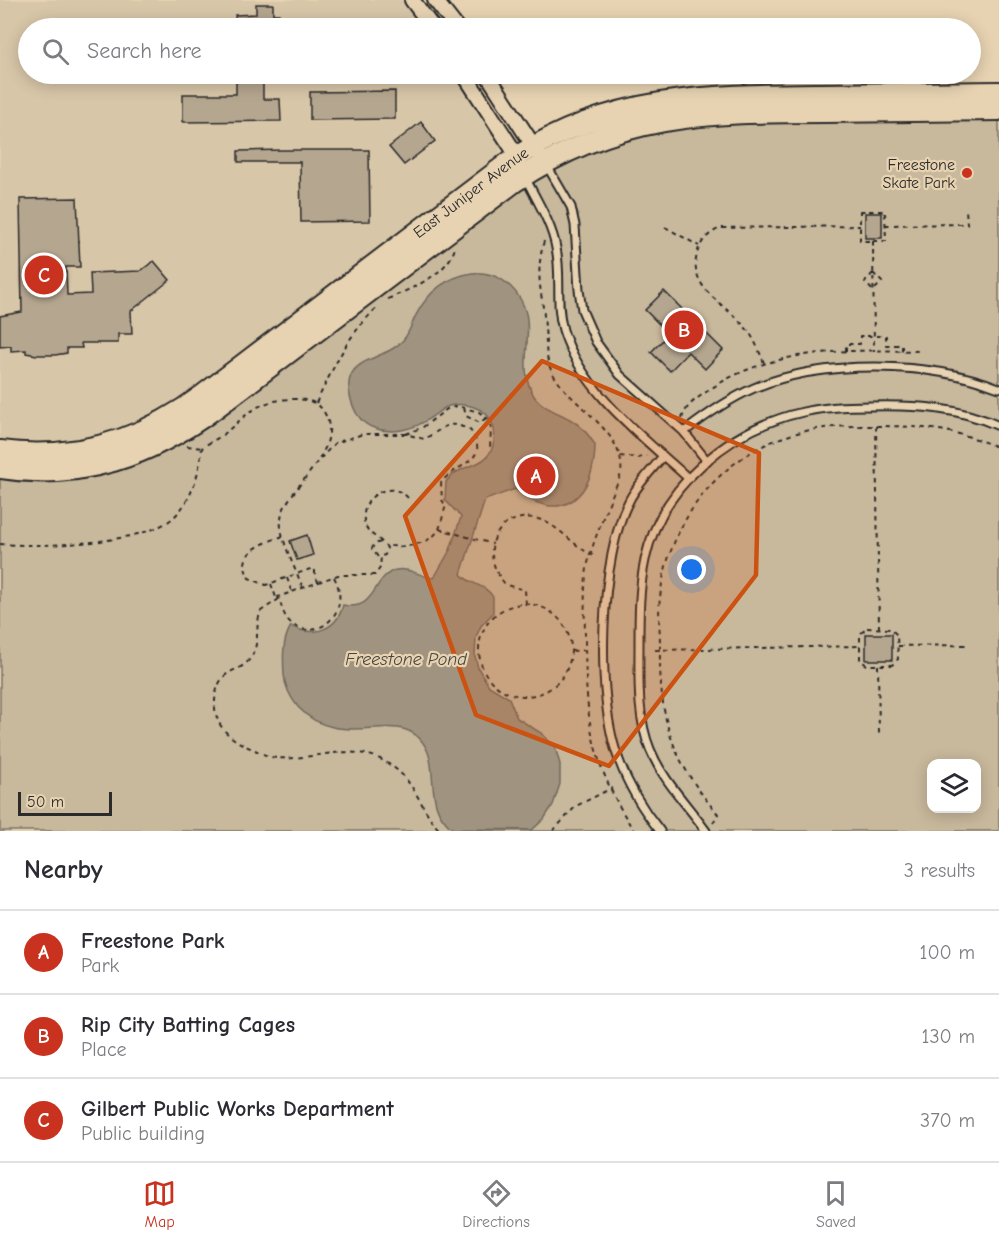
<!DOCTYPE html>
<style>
body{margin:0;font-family:"Comic Neue",sans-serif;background:#f7f7f7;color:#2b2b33}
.controls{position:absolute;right:18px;bottom:18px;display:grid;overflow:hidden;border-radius:12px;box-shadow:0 3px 15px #0003}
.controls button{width:54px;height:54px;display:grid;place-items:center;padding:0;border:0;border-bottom:2px solid #e1e1e2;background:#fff;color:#2b2b33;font:30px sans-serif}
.scale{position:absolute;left:18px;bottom:15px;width:94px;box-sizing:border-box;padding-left:6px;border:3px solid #2b2b2b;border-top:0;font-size:16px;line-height:21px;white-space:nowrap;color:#2b2b2b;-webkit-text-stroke:4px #e7d3b2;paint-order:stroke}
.you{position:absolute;left:692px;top:570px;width:21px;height:21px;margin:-15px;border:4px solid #fff;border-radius:50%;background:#1a73e8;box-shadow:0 0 0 9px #1a73e833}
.badge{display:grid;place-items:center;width:39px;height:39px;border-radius:50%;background:#c8321e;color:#fff;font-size:20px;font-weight:700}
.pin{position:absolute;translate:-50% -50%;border:3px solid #fff;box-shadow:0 2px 6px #0006}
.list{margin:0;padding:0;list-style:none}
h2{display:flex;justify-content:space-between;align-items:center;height:78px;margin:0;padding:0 24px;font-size:26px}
h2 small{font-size:20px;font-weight:400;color:#7c7c81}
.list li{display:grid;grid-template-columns:39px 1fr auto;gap:18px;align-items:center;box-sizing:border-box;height:84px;padding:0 24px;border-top:2px solid #e1e1e2}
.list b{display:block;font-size:22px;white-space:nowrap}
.list p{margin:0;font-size:20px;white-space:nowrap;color:#7c7c81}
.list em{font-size:20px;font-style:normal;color:#7c7c81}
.icon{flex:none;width:33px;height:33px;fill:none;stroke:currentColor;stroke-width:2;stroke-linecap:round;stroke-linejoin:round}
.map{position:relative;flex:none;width:999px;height:831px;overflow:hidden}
.search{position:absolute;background:#fff;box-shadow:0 3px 15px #0003;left:18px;right:18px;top:18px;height:66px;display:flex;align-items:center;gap:15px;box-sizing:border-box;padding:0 21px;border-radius:33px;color:#7c7c81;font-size:22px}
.sheet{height:330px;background:#fff}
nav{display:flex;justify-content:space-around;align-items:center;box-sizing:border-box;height:84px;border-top:2px solid #e1e1e2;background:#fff;font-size:16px;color:#7c7c81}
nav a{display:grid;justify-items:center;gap:3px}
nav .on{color:#c8321e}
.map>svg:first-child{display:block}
.built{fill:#d8c6a8}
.green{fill:#c8b89c;stroke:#7a7264;stroke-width:1.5;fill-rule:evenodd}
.water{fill:#a0937f;stroke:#71695d;stroke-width:1.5}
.building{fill:#b5a68f;stroke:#2b2b2b;stroke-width:1.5}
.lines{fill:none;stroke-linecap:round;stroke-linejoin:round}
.lane-casing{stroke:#2b2b2b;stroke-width:11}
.street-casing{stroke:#2b2b2b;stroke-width:18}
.secondary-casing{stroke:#2b2b2b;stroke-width:24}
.path{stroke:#2b2b2b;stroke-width:2;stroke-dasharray:4.5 4.5;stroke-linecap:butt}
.lane{stroke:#e7d3b2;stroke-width:7}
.street{stroke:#e7d3b2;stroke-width:14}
.secondary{stroke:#e7d3b2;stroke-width:20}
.marked{fill:#cc5211;fill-opacity:0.2;stroke:#cc5211;stroke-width:4.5;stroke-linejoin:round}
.poi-dot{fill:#c8321e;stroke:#e7d3b2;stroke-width:2}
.labels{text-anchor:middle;stroke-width:4.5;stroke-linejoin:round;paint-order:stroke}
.poi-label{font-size:16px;fill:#2b2b2b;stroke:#e7d3b2;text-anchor:end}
.street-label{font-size:16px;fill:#2b2b2b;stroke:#e7d3b2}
.water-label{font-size:18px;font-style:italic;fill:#484540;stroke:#e7d3b2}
</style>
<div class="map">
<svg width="999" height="831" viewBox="0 0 999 831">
<rect width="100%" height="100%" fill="#e7d3b2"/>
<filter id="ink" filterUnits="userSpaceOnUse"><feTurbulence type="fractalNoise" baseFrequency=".0167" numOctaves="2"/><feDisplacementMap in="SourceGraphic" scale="12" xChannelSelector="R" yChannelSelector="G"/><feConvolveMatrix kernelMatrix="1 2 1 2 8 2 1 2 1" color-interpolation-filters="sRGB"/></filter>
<g filter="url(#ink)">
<!-- built -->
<path class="built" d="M0 0H404L425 28H28V74H454L500 142 501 156 498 162 242 357 149 423 87 443 0 445Z"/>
<!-- green -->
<path class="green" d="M999 118V831H0V474H89L507 194 607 140 691 122ZM932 764H976V808H932Z"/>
<!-- water -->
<path class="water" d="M472 273C487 272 499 276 510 286 546 320 512 361 534 396 543 409 561 413 573 421 583 427 589 435 595 445 595 497 560 527 515 489L485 500 461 574C469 585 486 584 493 597V613L481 626 476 637 475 656 478 668 489 686 509 698 517 718 541 733 555 747 560 764V784L553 805 544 819 532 830 453 829C420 804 443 764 420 739 393 709 340 752 298 707 290 697 285 688 284 675 283 658 282 641 291 626 313 638 337 630 343 605 377 612 372 576 396 570 408 567 422 577 434 578L450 550 461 517 445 500 446 482C460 461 489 471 494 441 495 435 495 429 492 423 486 407 464 402 449 406 442 408 437 414 430 418 415 429 392 435 374 428 364 425 356 415 353 406 334 354 384 364 404 339 409 333 412 323 416 315 428 292 447 277 472 273Z"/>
<!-- building -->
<g class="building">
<path d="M256 4H273V14H279L280 28H236L235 15 256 14Z"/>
<path d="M236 74H263V99H280L281 121 183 122V94H236Z"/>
<path d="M395 91V119L310 120V92Z"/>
<path d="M421 122 435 141 404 165 389 147Z"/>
<path d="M284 150H369L370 221 301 222 300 162H238V151Z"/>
<path d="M77 198 80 267H66L67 295 91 294 90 273 140 271 154 261 170 280 131 311 132 334H118V343H81L82 348H67V353L55 355H37L26 353V350L11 351V346L0 347V316L22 312 20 199Z"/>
<rect x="865" y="213" width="17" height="25"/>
<path d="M664 291 723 350 705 369 688 352 670 371 651 352 669 334 645 310Z"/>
<path d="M307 535 313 555 297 560 290 541Z"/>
<rect x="866" y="634" width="26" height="26"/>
</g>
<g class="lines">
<!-- lane casing -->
<g class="lane-casing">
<g id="lane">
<path d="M546 164 571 207 575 225 579 290 582 310 596 342 620 375 684 432 707 461"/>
<path d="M525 177C536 199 552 224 556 248 562 275 555 303 563 330 582 392 642 436 688 478"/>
<path d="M684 432C706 415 729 399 754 388 823 359 930 361 999 388"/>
<path d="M660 831C643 810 628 785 619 760 595 701 599 555 630 499 638 484 652 470 663 456"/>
<path d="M706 831C687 804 663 781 650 749 637 717 639 680 639 646 639 617 639 588 645 560 661 485 731 428 803 412 825 407 848 406 870 406 916 405 957 407 999 426"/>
</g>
</g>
<!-- street casing -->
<g class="street-casing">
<g id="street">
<path d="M412 0 433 28"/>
<path d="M435 0 457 28"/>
<path d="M464 74 512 148 519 164"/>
<path d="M487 74 538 153"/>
</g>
</g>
<!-- secondary casing -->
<g class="secondary-casing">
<g id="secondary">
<path id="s1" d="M0 451C75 461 143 440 203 395L516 157C614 95 709 95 820 94 880 93 939 93 999 92"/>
<path d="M0 468C81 481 150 456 214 409L514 182C617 113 706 112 825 112 883 111 941 111 999 110"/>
</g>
</g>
<!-- path -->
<g class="path">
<path d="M860 211H885L886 241H860Z"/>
<path d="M885 225 967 224 966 209"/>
<path d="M665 227 699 246"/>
<path d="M544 241C534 278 543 292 545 328 547 347 544 360 555 377 574 408 626 432 621 474 609 503 596 532 588 563 583 589 585 615 585 641 586 721 590 761 634 831"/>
<path d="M873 241 874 351"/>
<path d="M873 273 882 282 873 291 865 282Z"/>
<path d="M388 299C412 288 447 275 455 248"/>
<path d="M846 351V344H860V336H886V345H902V351"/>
<path d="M764 363C759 351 754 337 745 327 726 304 688 289 697 254 700 241 710 232 721 228L860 226"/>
<path d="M316 403C335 365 347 335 379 306"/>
<path d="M464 408 466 416 480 423 486 418"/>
<path d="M682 419C686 404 698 398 709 390 772 347 850 350 922 351"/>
<path d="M876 426 879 628"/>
<path d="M406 434 423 427 447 409 457 406 479 412 489 420 491 429 490 448"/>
<path d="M187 446 202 448"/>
<path d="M620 456 638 458 647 456"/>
<path d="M320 459 335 443 363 434H406L424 439C445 429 445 418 470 430 493 462 455 463 441 483L442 500 446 506C443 513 442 522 439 529 431 545 401 549 386 545"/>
<path d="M439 529 493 544"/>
<path d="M283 536C265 543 234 551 249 578L266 585 313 568 318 582"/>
<path d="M381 542 374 544 372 549 378 557 385 555 387 548C381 537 366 536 364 520 361 494 393 479 409 499"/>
<path d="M0 544C39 547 147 545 175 516 193 498 199 473 202 448 209 442 218 439 225 433 249 413 258 400 292 399 305 399 318 401 324 412 347 451 285 488 281 518 278 536 296 570 303 588"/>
<path d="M334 577C355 616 310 647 287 619 283 613 281 604 278 597 298 590 318 582 338 575H375L380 568 381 557"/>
<path d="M287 578 292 592"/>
<path d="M271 584 277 600"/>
<path d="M279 599 261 611C254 627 261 643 250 659 239 674 222 666 216 693 210 724 228 739 255 750 261 753 269 757 276 758 311 761 346 743 380 759 415 776 417 804 440 831"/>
<circle cx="525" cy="650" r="46"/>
<path d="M526 604 525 590 506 585C496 574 489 558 493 543 496 532 504 523 514 520 549 508 567 544 594 556"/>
<path d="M867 628 891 629 897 635 898 659 892 665H867L860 660V634Z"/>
<path d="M898 646 967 645"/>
<path d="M655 650 860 646"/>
<path d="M572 651 588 650"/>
<path d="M878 665 879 734"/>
<path d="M713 823 718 814C669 757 659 717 660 644 660 629 658 613 660 598 669 514 731 441 817 429 835 426 853 426 871 426 920 426 954 428 999 448"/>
<path d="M553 831 576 806 612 788"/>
</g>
<!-- lane -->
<use href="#lane" class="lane"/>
<!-- street -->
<use href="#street" class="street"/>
<!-- secondary -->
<use href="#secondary" class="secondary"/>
</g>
</g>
<!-- marked area -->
<path class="marked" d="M542 361 759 453 756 575 609 766 476 715 405 516Z"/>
<!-- markers -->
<circle class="poi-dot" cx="967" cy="173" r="6"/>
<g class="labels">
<!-- poi labels -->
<g class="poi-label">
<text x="955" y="170">Freestone<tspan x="955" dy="18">Skate Park</tspan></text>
</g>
<!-- street labels -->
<g class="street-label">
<text dy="6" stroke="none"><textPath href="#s1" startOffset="552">East Juniper Avenue</textPath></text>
</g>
<!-- water labels -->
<g class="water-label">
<text x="406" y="665">Freestone Pond</text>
</g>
</g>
</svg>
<div class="controls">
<button><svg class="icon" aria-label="layers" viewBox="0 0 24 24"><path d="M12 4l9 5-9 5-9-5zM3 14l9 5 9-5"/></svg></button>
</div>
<div class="scale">50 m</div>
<div class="you"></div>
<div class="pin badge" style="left:536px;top:476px">A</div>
<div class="pin badge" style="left:684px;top:330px">B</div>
<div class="pin badge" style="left:44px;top:275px">C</div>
<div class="search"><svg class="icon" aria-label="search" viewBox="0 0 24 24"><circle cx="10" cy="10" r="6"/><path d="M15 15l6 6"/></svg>Search here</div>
</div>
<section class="sheet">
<h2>Nearby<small>3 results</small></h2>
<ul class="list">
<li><span class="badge">A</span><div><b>Freestone Park</b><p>Park</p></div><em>100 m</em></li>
<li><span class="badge">B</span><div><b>Rip City Batting Cages</b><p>Place</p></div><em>130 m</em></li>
<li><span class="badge">C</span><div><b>Gilbert Public Works Department</b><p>Public building</p></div><em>370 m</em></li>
</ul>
</section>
<nav>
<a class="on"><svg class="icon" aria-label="map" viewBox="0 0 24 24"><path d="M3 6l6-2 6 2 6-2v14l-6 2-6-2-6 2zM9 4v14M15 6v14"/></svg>Map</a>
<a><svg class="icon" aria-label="directions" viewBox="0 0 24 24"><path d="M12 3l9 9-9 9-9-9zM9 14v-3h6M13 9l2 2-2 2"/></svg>Directions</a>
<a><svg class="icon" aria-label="saved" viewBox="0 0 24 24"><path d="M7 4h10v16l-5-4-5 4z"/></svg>Saved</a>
</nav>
